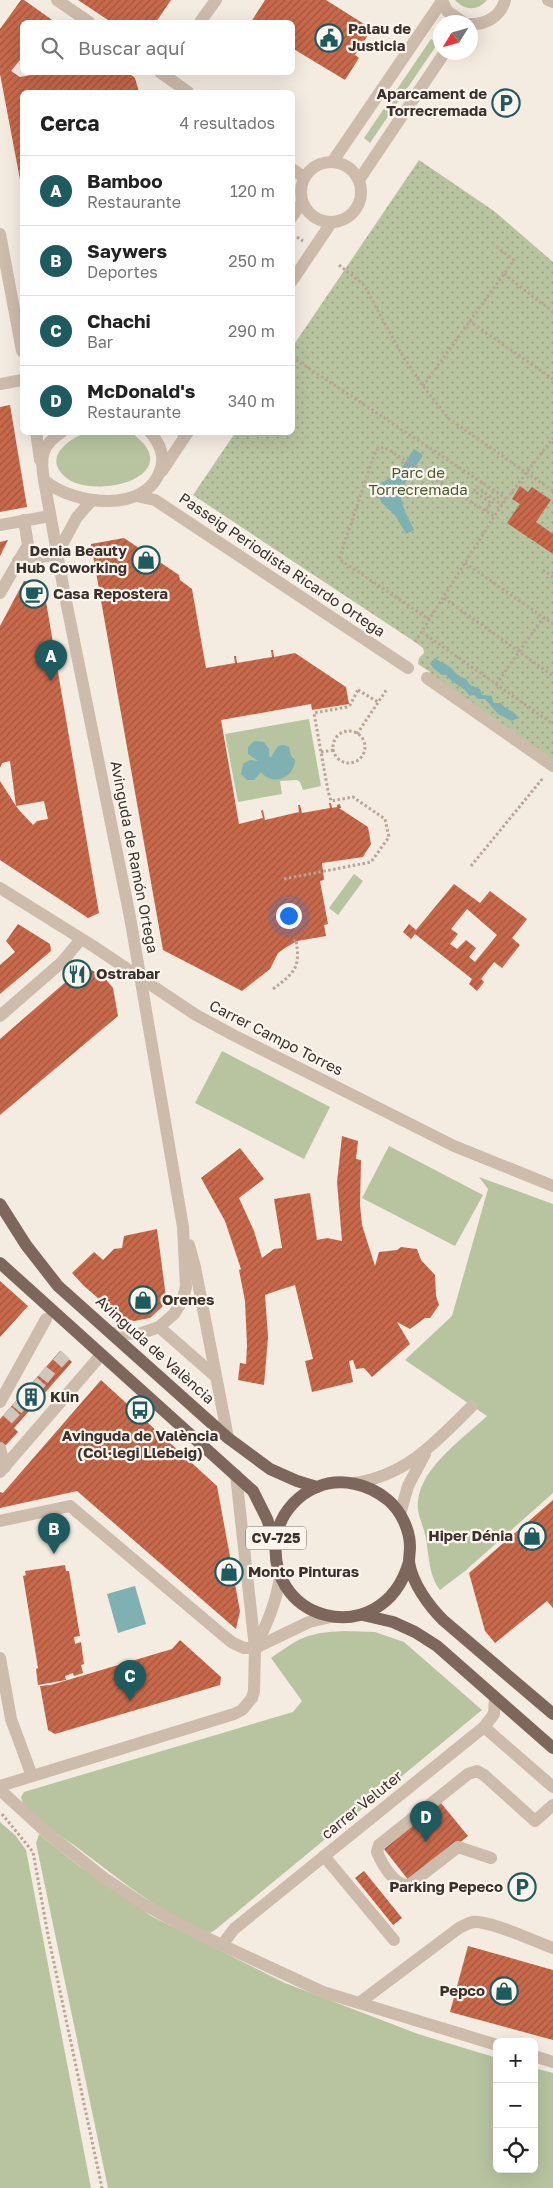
<!DOCTYPE html>
<html lang="es">
<meta charset="utf-8">
<style>
body{margin:0;font-family:"Golos Text",sans-serif;background:#f2f2f2;color:#222}
.controls{position:absolute;right:15px;bottom:15px;display:grid;overflow:hidden;border-radius:8px;box-shadow:0 5px 20px #0002}
.controls button{width:45px;height:45px;display:grid;place-items:center;padding:0;border:0;border-bottom:1px solid #e0e0e0;background:#fff;color:#222;font:25px sans-serif}
.compass{position:absolute;left:433px;top:15px;width:45px;height:45px;border-radius:50%;background:#fff;box-shadow:0 5px 20px #0002;rotate:233deg}
.you{position:absolute;left:288px;top:915px;width:18px;height:18px;margin:-12px;border:4px solid #fff;border-radius:50%;background:#1a73e8;box-shadow:0 0 0 8px #1a73e833}
.badge{display:grid;place-items:center;width:32px;height:32px;border-radius:50%;background:#1f5a5e;color:#fff;font-size:16px;font-weight:700}
.pin{position:absolute;translate:-50% -41px;filter:drop-shadow(0 1px 2px #0008)}
.pin::after{content:'';position:absolute;top:26px;width:18px;height:15px;background:inherit;clip-path:polygon(0 0,100% 0,50% 100%)}
.list{margin:0;padding:0;list-style:none}
h2{display:flex;justify-content:space-between;align-items:center;height:65px;margin:0;padding:0 20px;font-size:21px}
h2 small{font-size:16px;font-weight:400;color:#767676}
.list li{display:grid;grid-template-columns:32px 1fr auto;gap:15px;align-items:center;box-sizing:border-box;height:70px;padding:0 20px;border-top:1px solid #e0e0e0}
.list b{display:block;font-size:19px;white-space:nowrap}
.list p{margin:0;font-size:16px;white-space:nowrap;color:#767676}
.list em{font-size:16px;font-style:normal;color:#767676}
.icon{flex:none;width:28px;height:28px;fill:none;stroke:currentColor;stroke-width:2;stroke-linecap:round;stroke-linejoin:round}
.map{position:relative;flex:none;width:553px;height:2188px;overflow:hidden}
.search{position:absolute;background:#fff;box-shadow:0 5px 20px #0002;left:20px;top:20px;width:275px;height:55px;display:flex;align-items:center;gap:12px;box-sizing:border-box;padding:0 18px;border-radius:8px;color:#767676;font-size:19px}
.panel{position:absolute;background:#fff;box-shadow:0 5px 20px #0002;left:20px;top:90px;width:275px;height:345px;border-radius:8px}
.map>svg:first-child{display:block}
.green{fill:#b8c4a0}
.park{fill:url(#park-dots)}
.water{fill:#7fb0b2}
.building{fill:url(#building-hatch);fill-rule:evenodd}
.lines{fill:none;stroke-linecap:round;stroke-linejoin:round}
.minor-tunnel{stroke:#cfc6bd;stroke-width:12;stroke-dasharray:12 6;stroke-linecap:butt}
.path{stroke:#b9a596;stroke-width:3;stroke-dasharray:2.5 2.5;stroke-linecap:butt}
.minor{stroke:#cdbbac;stroke-width:12}
.major{stroke:#7d675c;stroke-width:12}
.labels{text-anchor:middle;stroke-width:4.5;stroke-linejoin:round;paint-order:stroke}
.shield{fill:#fbf5ee;stroke:#756b66;stroke-width:1}
.shield-label{font-size:14px;font-weight:bold;fill:#3b302b}
.poi-label{font-size:15px;font-weight:bold;fill:#3b302b;stroke:#fbf5ee;text-anchor:start}
.park-label{font-size:15px;fill:#4a5a2e;stroke:#fbf5ee}
.street-label{font-size:15px;fill:#3b302b;stroke:#fbf5ee}
</style>
<div class="map">
<svg width="553" height="2188" viewBox="0 0 553 2188">
<defs>
<pattern id="park-dots" width="8" height="8" patternUnits="userSpaceOnUse" patternTransform="scale(1.25)"><rect width="8" height="8" fill="#b8c4a0"/><path d="M2 2h.1M6 6h.1" fill="none" stroke="#97a083" stroke-width="1.8" stroke-linecap="round"/></pattern>
<pattern id="building-hatch" width="6" height="6" patternUnits="userSpaceOnUse" patternTransform="scale(1.25)"><rect width="6" height="6" fill="#c8694b"/><path d="M-1 1l2-2M0 6l6-6M5 7l2-2" fill="none" stroke="#a4573f"/></pattern>
</defs>
<rect width="100%" height="100%" fill="#f4ebe1"/>
<!-- green -->
<g class="green">
<path d="M455 0H487C478 11 465 11 455 0Z"/>
<path d="M431 39 438 43 370 143 364 138Z"/>
<path d="M87 432C98 432 119 430 129 432 134 434 140 440 144 444 174 482 86 500 63 475 44 455 70 439 87 432Z"/>
<path d="M309 719 321 786 303 790 300 782 297 780 280 781 282 794 238 802 225 734Z"/>
<path d="M354 874 363 881 338 915 329 908Z"/>
<path d="M222 1051 330 1107 304 1159 195 1103Z"/>
<path d="M389 1146 483 1195 455 1246 362 1198Z"/>
<path d="M479 1177 553 1204V1493L465 1571 440 1590C429 1576 429 1556 426 1539 424 1526 416 1514 418 1501 421 1467 464 1438 487 1416L405 1360 452 1316 488 1189Z"/>
<path d="M344 1631 375 1632 404 1642 482 1710 215 1930 210 1933C158 1913 115 1875 71 1843 56 1832 24 1816 21 1797L24 1792 293 1712 302 1701 271 1658C301 1637 306 1633 344 1631Z"/>
<path d="M0 1822 16 1836 26 1850 91 2188H0Z"/>
<path d="M39 1834 79 1866 151 1916 285 1983 418 2034 497 2058V2169H534V2068L553 2073V2188H108L36 1843Z"/>
</g>
<!-- park -->
<path class="park" d="M419 160 494 211 553 262V760L429 675 430 672 418 664 419 658 424 653 423 648 415 642 193 495 235 433 292 432 293 346Z"/>
<!-- water -->
<g class="water">
<path d="M414 449 423 455 401 490C399 503 409 519 414 530L406 534 395 515 382 503 377 493 380 484 398 473Z"/>
<path d="M435 658C439 661 441 662 445 664 452 666 456 677 466 679L470 685 480 689 482 695 492 696 493 703H501C505 710 516 711 518 718L512 721 498 714 485 699H478L474 695 470 696C463 686 453 684 446 675H442L433 668 430 663Z"/>
<path d="M254 741 264 742 269 749V756L271 757 278 746 284 745 289 747 291 756 295 760C294 778 273 787 261 772L254 780H247L241 774 243 764 250 760 258 761 248 754V747Z"/>
<path d="M135 1586 146 1624 118 1633 107 1594Z"/>
</g>
<!-- building -->
<g class="building">
<path d="M21 0H24L55 22H22V62L20 60 11 71 20 77 31 75 33 72H127L135 78 139 92H22V190L0 74V29Z"/>
<path d="M78 0H171L156 22H111Z"/>
<path d="M265 0H326L372 29 355 55 359 58 345 80 292 48V22H251Z"/>
<path d="M10 405 27 507 0 512V407Z"/>
<path d="M520 486 528 492 532 487 551 500 536 522 553 534V554L507 523 520 504 512 499Z"/>
<path d="M124 538 179 575 180 580 192 589 206 668 235 663 234 656H236L237 663 272 657 271 650H273L274 657 295 653 346 687 349 704 312 710 311 704 221 720 239 824 263 818 261 811 263 810 265 820 299 812 298 805H300L302 813 330 808 329 803H331L332 808 337 807V805L340 804 341 808H339L368 827 371 844 363 857 322 863 324 880 320 881 328 924 324 925 326 936 297 941 285 948 278 953 270 969 242 991 163 950 91 544Z"/>
<path d="M8 540 0 556V542Z"/>
<path d="M24 581 43 584 99 913 88 918 0 860V781L16 806 19 810 33 825 37 821 48 819 44 801 16 806 10 761 2 763 0 768V626Z"/>
<path d="M454 884 480 903 490 891 527 919 512 938 520 945 502 968 494 962 481 979 484 982 477 991 469 984 472 979 415 934 411 939 403 932 409 924 416 930ZM467 909 497 935 475 962 469 957 476 948 466 940 457 949 450 944 458 934 451 929Z"/>
<path d="M18 924 50 944 51 951 0 994V965L15 952 6 941Z"/>
<path d="M83 967H86L104 977 113 988 118 1016 0 1115V1039Z"/>
<path d="M342 1136 358 1141 356 1159 361 1160 360 1205 362 1225 375 1266 379 1252 397 1250 401 1247 417 1249 421 1260 435 1275 436 1296 439 1305 430 1318H425L410 1329 397 1322 410 1344 372 1377 364 1368 356 1369 353 1360 349 1361 353 1382 312 1392 305 1361 313 1359 295 1285 279 1290 265 1295 268 1337 264 1385 238 1380 240 1363 246 1364 247 1345 245 1301 239 1270 241 1269 225 1221 201 1178 240 1148 264 1179 239 1198 254 1231 262 1258 274 1249 282 1248 274 1199 310 1193 317 1240 327 1238 342 1241 337 1182Z"/>
<path d="M157 1229 166 1297 162 1307 150 1318 134 1321 120 1317 84 1286 72 1273 94 1252 103 1260 114 1249 122 1248 124 1236Z"/>
<path d="M0 1281 28 1306 0 1337Z"/>
<path d="M60 1351 72 1362 14 1428 18 1432 6 1445 0 1446V1419Z"/>
<path d="M101 1380 217 1486 240 1611 236 1629 77 1491 0 1508V1492L3 1493Z"/>
<path d="M553 1500V1608L547 1601 495 1643 485 1631 469 1573Z"/>
<path d="M65 1565 66 1571H69L80 1636 74 1637 75 1644 81 1642 84 1664 81 1665 83 1673 74 1676 73 1673 65 1676 66 1680 38 1685 36 1669 38 1668 23 1576 26 1575 25 1571Z"/>
<path d="M180 1640 221 1677 220 1685 55 1734 48 1730 40 1686 51 1685 172 1649Z"/>
<path d="M441 1803 468 1836 410 1882 384 1849Z"/>
<path d="M364 1871 402 1918 393 1925 355 1878Z"/>
<path d="M468 1946 553 1970V2040L450 2012Z"/>
</g>
<g class="lines">
<!-- minor-tunnel -->
<g class="minor-tunnel">
<path d="M57 1355 69 1366"/>
<path d="M42 1371 55 1381"/>
<path d="M33 1382 45 1393"/>
<path d="M24 1392 36 1403"/>
<path d="M16 1401 29 1412"/>
<path d="M7 1411 19 1422"/>
</g>
<!-- path -->
<g class="path">
<path d="M297 237 303 241"/>
<path d="M339 265 364 285 402 355 423 386 449 419 553 491"/>
<path d="M504 274 553 312"/>
<path d="M469 321 553 379"/>
<path d="M292 357 507 499"/>
<path d="M423 386 514 260 494 245"/>
<path d="M486 511 491 503 474 491 477 487 502 505"/>
<path d="M465 563 553 624"/>
<path d="M543 570 553 577"/>
<path d="M444 598 553 676"/>
<path d="M430 620 339 559 376 450 384 447 495 517"/>
<path d="M422 632 553 724"/>
<path d="M415 642 501 506 553 438"/>
<path d="M496 684 543 618"/>
<path d="M358 690 378 702"/>
<circle cx="349" cy="747" r="16"/>
<path d="M357 734 387 689"/>
<path d="M321 752 334 750"/>
<path d="M471 866 543 778"/>
<path d="M284 879 371 862 389 837 385 819 353 797 331 801 328 791 314 713 347 707 350 705 359 688"/>
<path d="M273 989C294 973 301 968 296 940L294 941"/>
<path d="M2 1814 33 1852 48 1935 102 2188"/>
</g>
<!-- minor -->
<g class="minor">
<path d="M57 0 89 22"/>
<path d="M442 0 447 11 463 22"/>
<path d="M548 0 553 2"/>
<path d="M200 22 216 0"/>
<path d="M470 24C486 25 501 16 505 0"/>
<path d="M160 72 188 92"/>
<path d="M333 161 442 1"/>
<circle cx="331" cy="192" r="30"/>
<path d="M292 169 304 177"/>
<path d="M359 180 445 52"/>
<path d="M292 217 302 202"/>
<path d="M0 234 22 351"/>
<path d="M292 281 331 223"/>
<path d="M0 384 22 380"/>
<path d="M36 432 40 460"/>
<path d="M62 432C41 445 40 458 44 480 72 505 148 515 161 468 165 454 159 443 150 432"/>
<path d="M162 471 188 432"/>
<path d="M44 480 64 591 130 917 183 1227 186 1287 182 1301 174 1314 159 1327 139 1334 112 1333"/>
<path d="M136 496 155 500 408 668"/>
<path d="M0 525 50 516"/>
<path d="M57 554 77 517 92 500"/>
<path d="M18 561 57 554"/>
<path d="M0 593 28 545 24 520"/>
<path d="M427 678 553 766"/>
<path d="M0 888 93 946 196 1015 235 1036 454 1146 553 1186"/>
<path d="M0 1016 62 962 81 939"/>
<path d="M189 1245 195 1267 228 1438"/>
<path d="M159 1327 215 1376"/>
<path d="M0 1402 46 1319"/>
<path d="M0 1448 5 1467"/>
<path d="M0 1472 101 1355"/>
<path d="M355 1483C407 1475 436 1442 472 1406"/>
<path d="M400 1514 408 1486 425 1454"/>
<path d="M0 1521 70 1506 224 1636 233 1643 244 1648H255L309 1622 331 1617"/>
<path d="M255 1648C267 1624 276 1603 280 1577"/>
<path d="M0 1658 11 1719 32 1776"/>
<path d="M484 1727 553 1787"/>
<path d="M0 1786 234 1714 242 1710 252 1698 254 1691 255 1648 236 1475"/>
<path d="M0 1790 45 1831 104 1878 143 1904 194 1932 323 1992 497 2045"/>
<path d="M324 1856 394 1940"/>
<path d="M491 1858 458 1847 409 1885C395 1887 382 1864 377 1852L379 1845 468 1774 477 1771 484 1775 535 1821 553 1805"/>
<path d="M222 1945 234 1929 484 1727 494 1714 495 1698"/>
<path d="M359 2003 459 1928C465 1925 471 1921 478 1922 501 1925 531 1940 553 1948"/>
<path d="M534 2056 553 2062"/>
</g>
<!-- major -->
<g class="major">
<path d="M0 1204 26 1245 58 1286 228 1438 270 1469 297 1481 317 1487"/>
<path d="M0 1263 253 1491 267 1519 275 1542"/>
<path d="M409 1562C382 1655 257 1621 278 1530 283 1511 299 1494 317 1487 341 1477 369 1484 388 1500 401 1511 410 1530 410 1547 410 1552 409 1557 409 1562 412 1583 429 1606 443 1620L553 1714"/>
<path d="M363 1615 393 1622 415 1632 437 1646 553 1748"/>
</g>
</g>
<!-- icons -->
<defs>
<g id="civic-ring" transform="scale(1.4375)"><circle r="9.5" fill="#fbf5ee" stroke="#1f5a5e" stroke-width="1.5"/><path d="M-.6-6.5H3V-4.5H.6V-3L4-1V1h2V6H-6V1h2V-1L-.6-3ZM-1.2 2.5V6h2.4V2.5Z" fill="#1f5a5e"/></g>
<g id="parking-ring" transform="scale(1.4375)"><circle r="9.5" fill="#fbf5ee" stroke="#1f5a5e" stroke-width="1.5"/><path d="M-3.5-5.5H1a3.5 3.5 0 0 1 0 7H-1V5.5H-3.5ZM-1-3.4V-.6H.8a1.4 1.4 0 0 0 0-2.8Z" fill="#1f5a5e"/></g>
<g id="shop-ring" transform="scale(1.4375)"><circle r="9.5" fill="#fbf5ee" stroke="#1f5a5e" stroke-width="1.5"/><path d="M-5-2.5h2.3a2.7 3.5 0 0 1 5.4 0H5L5.5 6h-11ZM-1.5-2.5h3a1.5 2.3 0 0 0-3 0Z" fill="#1f5a5e"/></g>
<g id="cafe-ring" transform="scale(1.4375)"><circle r="9.5" fill="#fbf5ee" stroke="#1f5a5e" stroke-width="1.5"/><path d="M-5.5-4.5H6V0H3Q3 3.5 0 3.5H-2.5Q-5.5 3.5-5.5 0ZM3-3.2v2h1.7v-2ZM-6 4.5H4V6H-6Z" fill="#1f5a5e"/></g>
<g id="restaurant-ring" transform="scale(1.4375)"><circle r="9.5" fill="#fbf5ee" stroke="#1f5a5e" stroke-width="1.5"/><path d="M-5-6h1v4h1v-4h1v4h1v-4h1v5L-1.5 .5V6h-2V.5L-5-1ZM5-6V6H3V1.5H1.5Q1.5-4 5-6Z" fill="#1f5a5e"/></g>
<g id="building-ring" transform="scale(1.4375)"><circle r="9.5" fill="#fbf5ee" stroke="#1f5a5e" stroke-width="1.5"/><path d="M-4-6H4V6H1V3H-1V6H-4ZM-2.5-4.3h1.7v1.8h-1.7ZM.8-4.3h1.7v1.8H.8ZM-2.5-1h1.7V.8h-1.7ZM.8-1h1.7V.8H.8Z" fill="#1f5a5e"/></g>
<g id="bus-ring" transform="scale(1.4375)"><circle r="9.5" fill="#fbf5ee" stroke="#1f5a5e" stroke-width="1.5"/><path d="M-5-6H5V4H4V6H2V4H-2V6H-4V4H-5ZM-3.5-4V0h7V-4ZM-3.5 1.2v1.5H-2V1.2ZM2 1.2v1.5H3.5V1.2Z" fill="#1f5a5e"/></g>
</defs>
<g fill-rule="evenodd">
<use href="#civic-ring" x="329" y="38"/>
<use href="#parking-ring" x="506" y="103"/>
<use href="#shop-ring" x="146" y="560"/>
<use href="#cafe-ring" x="34" y="594"/>
<use href="#restaurant-ring" x="77" y="974"/>
<use href="#shop-ring" x="143" y="1300"/>
<use href="#building-ring" x="31" y="1397"/>
<use href="#bus-ring" x="140" y="1410"/>
<use href="#shop-ring" x="532" y="1536"/>
<use href="#shop-ring" x="229" y="1572"/>
<use href="#parking-ring" x="522" y="1887"/>
<use href="#shop-ring" x="504" y="1991"/>
</g>
<g class="labels">
<!-- shield labels -->
<rect class="shield" x="246" y="1526.5" width="60" height="23" rx="4"/>
<g class="shield-label">
<text x="276" y="1543">CV-725</text>
</g>
<!-- poi labels -->
<g class="poi-label">
<text x="348" y="34">Palau de<tspan x="348" dy="17">Justicia</tspan></text>
<text x="487" y="99" text-anchor="end">Aparcament de<tspan x="487" dy="17">Torrecremada</tspan></text>
<text x="127" y="556" text-anchor="end">Denia Beauty<tspan x="127" dy="17">Hub Coworking</tspan></text>
<text x="53" y="599">Casa Repostera</text>
<text x="96" y="979">Ostrabar</text>
<text x="162" y="1305">Orenes</text>
<text x="50" y="1402">Klin</text>
<text x="140" y="1441" text-anchor="middle">Avinguda de València<tspan x="140" dy="17">(Col·legi Llebeig)</tspan></text>
<text x="513" y="1541" text-anchor="end">Hiper Dénia</text>
<text x="248" y="1577">Monto Pinturas</text>
<text x="503" y="1892" text-anchor="end">Parking Pepeco</text>
<text x="485" y="1996" text-anchor="end">Pepco</text>
</g>
<!-- park labels -->
<g class="park-label">
<text x="418" y="478">Parc de<tspan x="418" dy="17">Torrecremada</tspan></text>
</g>
<!-- street labels -->
<g class="street-label">
<text transform="translate(282 565) rotate(34)" y="5">Passeig Periodista Ricardo Ortega</text>
<text transform="translate(134 857) rotate(79)" y="5">Avinguda de Ramón Ortega</text>
<text transform="translate(276 1038) rotate(27)" y="5">Carrer Campo Torres</text>
<text transform="translate(155 1350) rotate(42)" y="5">Avinguda de València</text>
<text transform="translate(362 1805) rotate(-39)" y="5">carrer Veluter</text>
</g>
</g>
</svg>
<div class="controls">
<button>+</button>
<button>−</button>
<button><svg class="icon" aria-label="locate" viewBox="0 0 24 24"><circle cx="12" cy="12" r="6"/><path d="M12 2v4M12 18v4M2 12h4M18 12h4"/></svg></button>
</div>
<svg class="compass" viewBox="-18 -18 36 36"><path d="M0-13l5 13h-10z" fill="#e53935"/><path d="M0 13l5-13h-10z" fill="#767676"/></svg>
<div class="you"></div>
<div class="pin badge" style="left:51px;top:681px">A</div>
<div class="pin badge" style="left:54px;top:1554px">B</div>
<div class="pin badge" style="left:130px;top:1701px">C</div>
<div class="pin badge" style="left:426px;top:1842px">D</div>
<div class="search"><svg class="icon" aria-label="search" viewBox="0 0 24 24"><circle cx="10" cy="10" r="6"/><path d="M15 15l6 6"/></svg>Buscar aquí</div>
<section class="panel">
<h2>Cerca<small>4 resultados</small></h2>
<ul class="list">
<li><span class="badge">A</span><div><b>Bamboo</b><p>Restaurante</p></div><em>120 m</em></li>
<li><span class="badge">B</span><div><b>Saywers</b><p>Deportes</p></div><em>250 m</em></li>
<li><span class="badge">C</span><div><b>Chachi</b><p>Bar</p></div><em>290 m</em></li>
<li><span class="badge">D</span><div><b>McDonald's</b><p>Restaurante</p></div><em>340 m</em></li>
</ul>
</section>
</div>
